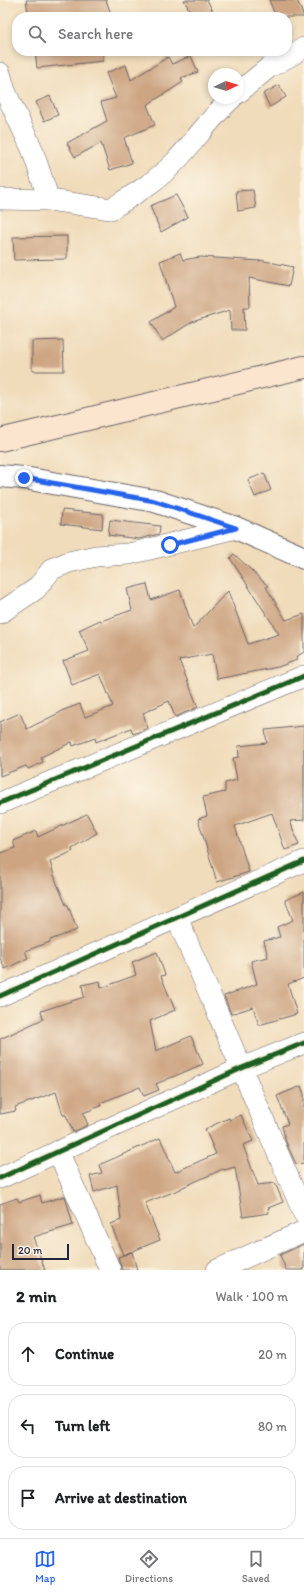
<!DOCTYPE html>
<meta charset="utf-8">
<style>
body{margin:0;font-family:Itim,sans-serif;background:#f6f6f6;color:#202124}
.compass{position:absolute;left:208px;top:68px;width:36px;height:36px;border-radius:50%;background:#fff;box-shadow:0 2px 6px #0003;rotate:86deg}
.scale{position:absolute;left:12px;bottom:10px;width:57px;box-sizing:border-box;padding-left:4px;border:2px solid #22223b;border-top:0;font-size:11px;line-height:14px;white-space:nowrap;color:#22223b;-webkit-text-stroke:3px #fcf5e5;paint-order:stroke}
.stop{position:absolute;width:12px;height:12px;margin:-9px;border:3px solid #2563eb;border-radius:50%;background:#fff}
.stop.end{background:#2563eb;border-color:#fff;box-shadow:0 1px 4px #0008}
.list{margin:0;padding:0;list-style:none}
h2{display:flex;justify-content:space-between;align-items:center;height:52px;margin:0;padding:0 16px;font-size:17px}
h2 small{font-size:13px;font-weight:400;color:#757577}
.list li{display:grid;grid-template-columns:26px 1fr auto;gap:12px;align-items:center;box-sizing:border-box;height:64px;margin:0 8px 8px;padding:0 8px;border:1px solid #e0e0e0;border-radius:16px}
.list b{display:block;font-size:15px;white-space:nowrap}
.list em{font-size:13px;font-style:normal;color:#757577}
.icon{flex:none;width:22px;height:22px;fill:none;stroke:currentColor;stroke-width:2;stroke-linecap:round;stroke-linejoin:round}
.map{position:relative;flex:none;width:304px;height:1270px;overflow:hidden}
.search{position:absolute;background:#fff;box-shadow:0 2px 6px #0003;left:12px;right:12px;top:12px;height:44px;display:flex;align-items:center;gap:10px;box-sizing:border-box;padding:0 14px;border-radius:16px;color:#757577;font-size:15px}
.sheet{height:268px;background:#fff}
nav{display:flex;justify-content:space-around;align-items:center;box-sizing:border-box;height:56px;border-top:1px solid #e0e0e0;background:#fff;font-size:11px;color:#757577}
nav a{display:grid;justify-items:center;gap:2px}
nav .on{color:#2563eb}
.map>svg:first-child{display:block}
.building{fill:#cda583}
.lines{fill:none;stroke-linecap:round;stroke-linejoin:round}
.minor-casing{stroke:#6a6367;stroke-width:22}
.tertiary-casing{stroke:#6a6367;stroke-width:24}
.secondary-casing{stroke:#6a6367;stroke-width:24}
.minor{stroke:#fff;stroke-width:21}
.tertiary{stroke:#fff;stroke-width:22}
.secondary{stroke:#fce5cf;stroke-width:22}
.cycleway-casing{stroke:#fcf5e5;stroke-width:8}
.cycleway{stroke:#1b5e20;stroke-width:5}
.route{stroke:#2563eb;stroke-width:5}
</style>
<div class="map">
<svg width="304" height="1270" viewBox="0 0 304 1270">
<rect width="100%" height="100%" fill="#fcf5e5"/>
<filter id="ink" filterUnits="userSpaceOnUse"><feTurbulence type="fractalNoise" baseFrequency=".025" numOctaves="2"/><feDisplacementMap in="SourceGraphic" scale="8" xChannelSelector="R" yChannelSelector="G"/><feConvolveMatrix kernelMatrix="1 2 1 2 8 2 1 2 1" color-interpolation-filters="sRGB"/></filter>
<filter id="wash" filterUnits="userSpaceOnUse"><feTurbulence type="fractalNoise" baseFrequency=".012" numOctaves="4" result="noise"/><feDisplacementMap in="SourceGraphic" scale="16" xChannelSelector="R" yChannelSelector="G"/><feGaussianBlur stdDeviation="0.9" result="paint"/><feColorMatrix in="noise" values="0 0 0 0 0 0 0 0 0 0 0 0 0 0 0 0 0 1.4 0 .05"/><feComposite in="paint" operator="in"/></filter>
<g filter="url(#wash)">
<rect width="100%" height="100%" fill="#f0dbba"/>
<g id="blocks">
<!-- building -->
<g class="building">
<path d="M26 0H106L112 17H29Z"/>
<path d="M184 0H207L216 17H193Z"/>
<path d="M269 0H297L304 17H276Z"/>
<path d="M35 51H103V61L37 68Z"/>
<path d="M191 56 198 72 181 78 183 82 147 105 155 125 124 138 132 163 110 170 101 143 75 157 67 143 107 121 101 102 116 98 106 73 126 65 131 80 168 57 172 64Z"/>
<path d="M279 85 286 97 270 107 263 94Z"/>
<path d="M50 96 58 115 44 121 36 102Z"/>
<path d="M253 190 256 208 238 211 236 191Z"/>
<path d="M176 195 188 217 161 232 150 206Z"/>
<path d="M67 236V259L14 260 13 237Z"/>
<path d="M180 253 183 260 200 257 260 261V260L293 267 289 286 249 278 250 307H244L245 330H231L230 310 192 322 162 341 151 322 174 307 160 261Z"/>
<path d="M63 340 64 371H32V341Z"/>
<path d="M264 473 271 490 255 497 248 480Z"/>
<path d="M62 510 103 514 102 529 61 524Z"/>
<path d="M110 520 160 526 159 534 139 539 108 535Z"/>
<path d="M234 554 268 586 266 587 286 620 304 614V652L296 657 297 660 278 667 217 679 212 654 179 660 198 707 175 717 169 701 143 713 148 728 133 734 131 728 96 742 95 738 73 746 72 742 41 757 43 762 28 769 26 766 0 776V722L20 713 27 729 61 712V711L80 704 85 717 113 706 100 674 72 685 63 661 89 651 79 630 100 620 101 621 132 610 127 589 147 584 151 600 180 590 193 628 228 591 248 644 279 634 230 558Z"/>
<path d="M304 726V820L290 821 299 845 285 850 272 813 235 826 249 872 217 882 198 819 207 816 203 797 225 792V783L237 780 233 758 239 757 238 746 267 743 265 730Z"/>
<path d="M87 814 97 833 72 848 73 851 50 862 56 881 66 905H68L77 930 50 940V942L25 951 28 958 5 969 0 958V853L15 848 13 841 36 831 38 837Z"/>
<path d="M304 892V978L288 984 297 1014 259 1025 253 1007 231 1014 224 996 257 984 251 961 268 957 264 941 280 937 277 927 293 920 285 900Z"/>
<path d="M157 952 165 975 161 976 175 1010 150 1021 156 1051 191 1036 203 1064 156 1084 159 1090 144 1096 140 1087 100 1103 101 1106 83 1113 88 1125 73 1132 66 1115H63L56 1092 15 1107 16 1111 0 1114V1039L43 1019 41 1011 84 997 82 985 100 981 101 988 136 975 132 962Z"/>
<path d="M301 1086 304 1094V1163L296 1164 286 1142 282 1126 288 1124 277 1096Z"/>
<path d="M241 1115 253 1141 243 1145 258 1185 275 1183 283 1202 268 1208 269 1213 243 1217 235 1167 224 1170 223 1169 181 1188V1189L145 1203 160 1240 123 1255 111 1224 121 1220 117 1185 94 1192 90 1176 102 1173 99 1165 160 1138 175 1172 216 1154 205 1129 229 1118 230 1120Z"/>
<path d="M40 1195 42 1203 65 1196 73 1225 33 1237 45 1270H0V1204L17 1198 19 1202Z"/>
<path d="M304 1244V1270H286L280 1255Z"/>
<path d="M132 1252 137 1270H122L118 1257Z"/>
</g>
</g>
</g>
<g filter="url(#ink)">
<use href="#blocks" fill-opacity="0" stroke="#6a6367" stroke-width="1"/>
<g class="lines">
<!-- minor casing -->
<g class="minor-casing">
<g id="minor">
<path d="M0 73 5 91 32 149 49 200"/>
<path d="M238 93 268 68 304 48"/>
<path d="M0 199 49 200 111 209C133 195 157 181 175 162 195 141 211 117 232 98"/>
<path d="M0 613 36 589 52 569 69 562 96 556 129 554 236 528"/>
<path d="M0 803 304 676"/>
<path d="M177 918 304 1214"/>
<path d="M0 996 304 861"/>
<path d="M58 1151 110 1270"/>
<path d="M0 1178 242 1068 304 1043"/>
<path d="M217 1270 304 1231"/>
</g>
</g>
<!-- tertiary casing -->
<g class="tertiary-casing">
<path id="tertiary" d="M0 476 24 478 155 501 236 528 304 558"/>
</g>
<!-- secondary casing -->
<g class="secondary-casing">
<path id="secondary" d="M0 440 304 367"/>
</g>
<!-- minor -->
<use href="#minor" class="minor"/>
<!-- tertiary -->
<use href="#tertiary" class="tertiary"/>
<!-- secondary -->
<use href="#secondary" class="secondary"/>
<!-- cycleway casing -->
<g class="cycleway-casing">
<g id="cycleway">
<path d="M0 803 304 676"/>
<path d="M0 996 304 861"/>
<path d="M0 1178 242 1068 304 1043"/>
</g>
</g>
<!-- cycleway -->
<use href="#cycleway" class="cycleway"/>
</g>
</g>
<g class="lines" filter="url(#ink)">
<!-- route -->
<path class="route" d="M24 478 155 501 236 528 170 545"/>
</g>
</svg>
<svg class="compass" viewBox="-18 -18 36 36"><path d="M0-13l5 13h-10z" fill="#e53935"/><path d="M0 13l5-13h-10z" fill="#757577"/></svg>
<div class="scale">20 m</div>
<div class="stop" style="left:170px;top:545px"></div>
<div class="stop end" style="left:24px;top:478px"></div>
<div class="search"><svg class="icon" aria-label="search" viewBox="0 0 24 24"><circle cx="10" cy="10" r="6"/><path d="M15 15l6 6"/></svg>Search here</div>
</div>
<section class="sheet">
<h2>2 min<small>Walk · 100 m</small></h2>
<ul class="list">
<li><svg class="icon" aria-label="ahead" viewBox="0 0 24 24"><path d="M12 20V5M6 11l6-6 6 6"/></svg><div><b>Continue</b></div><em>20 m</em></li>
<li><svg class="icon" aria-label="left" viewBox="0 0 24 24"><path d="M17 20v-9H6M10 6l-5 5 5 5"/></svg><div><b>Turn left</b></div><em>80 m</em></li>
<li><svg class="icon" aria-label="arrive" viewBox="0 0 24 24"><path d="M6 21V4h12l-3 4 3 4H6"/></svg><div><b>Arrive at destination</b></div></li>
</ul>
</section>
<nav>
<a class="on"><svg class="icon" aria-label="map" viewBox="0 0 24 24"><path d="M3 6l6-2 6 2 6-2v14l-6 2-6-2-6 2zM9 4v14M15 6v14"/></svg>Map</a>
<a><svg class="icon" aria-label="directions" viewBox="0 0 24 24"><path d="M12 3l9 9-9 9-9-9zM9 14v-3h6M13 9l2 2-2 2"/></svg>Directions</a>
<a><svg class="icon" aria-label="saved" viewBox="0 0 24 24"><path d="M7 4h10v16l-5-4-5 4z"/></svg>Saved</a>
</nav>
